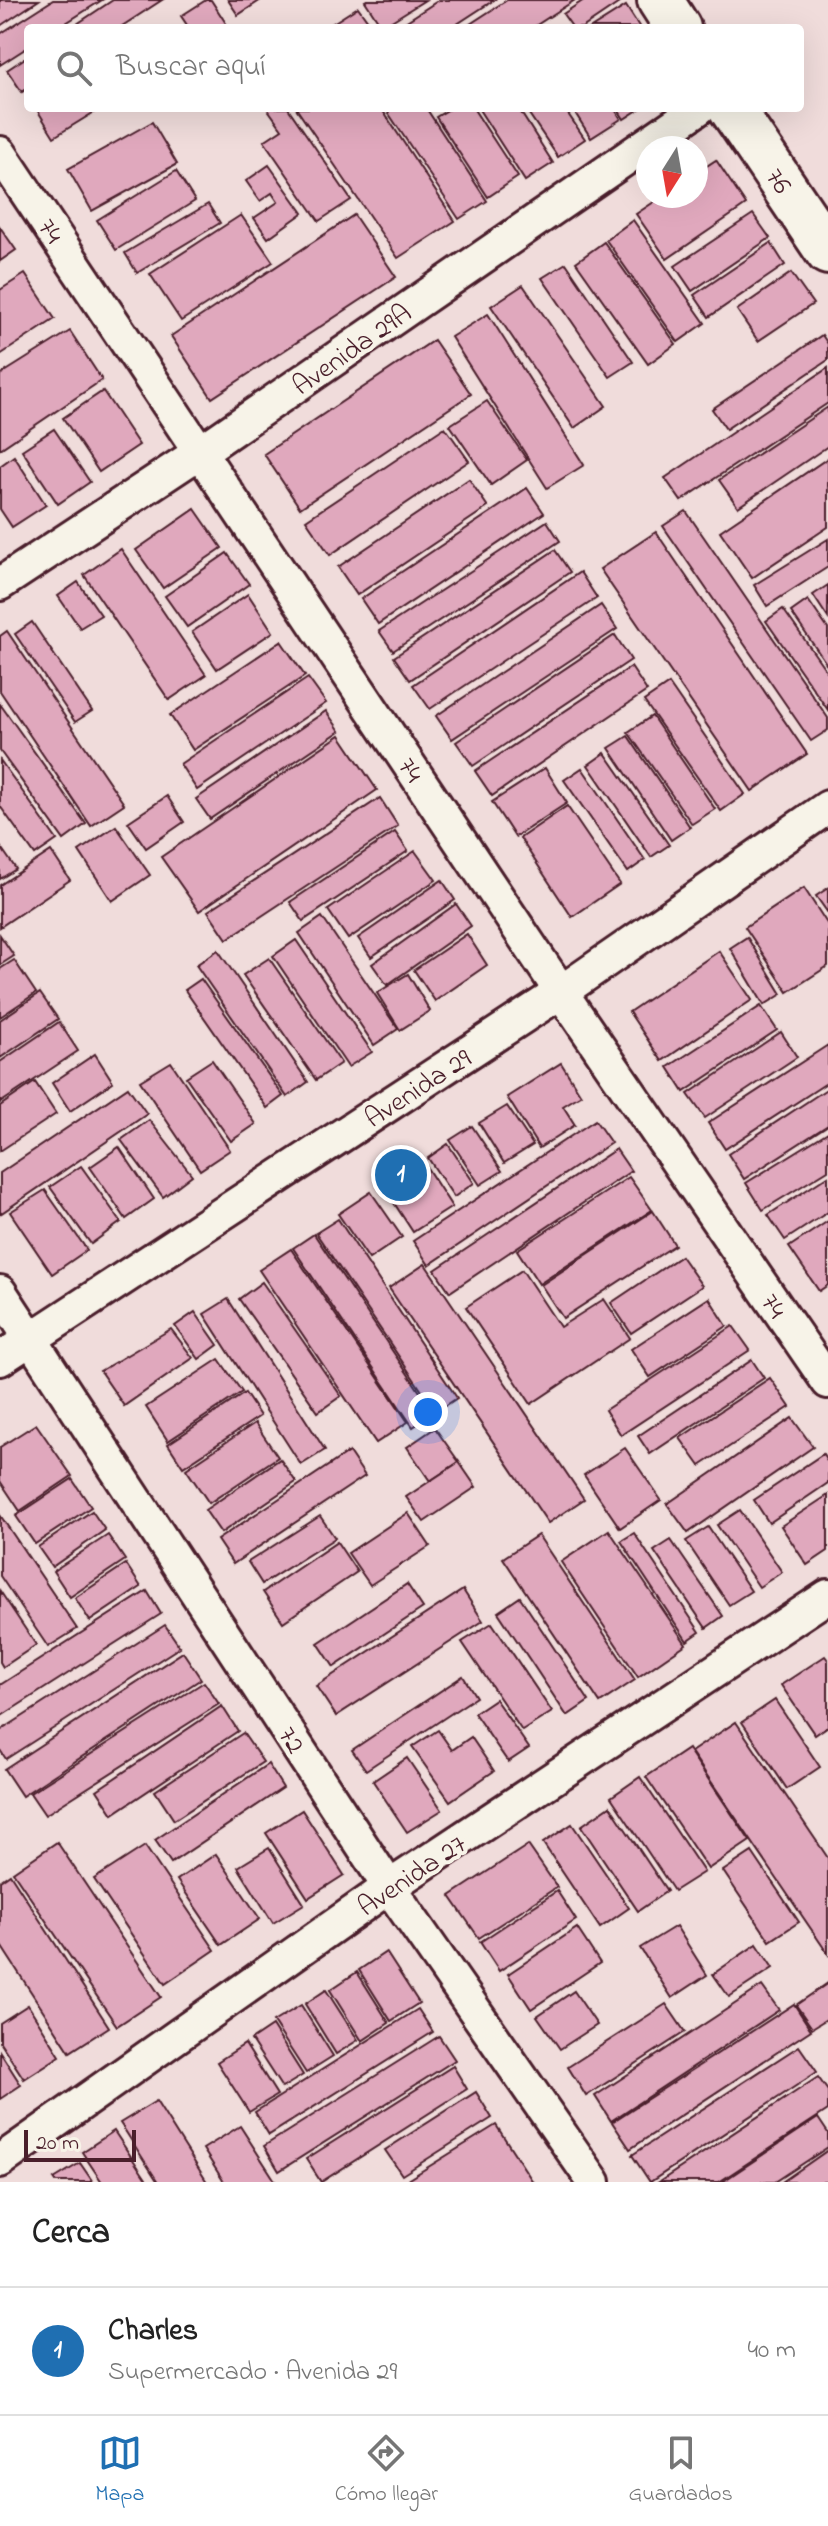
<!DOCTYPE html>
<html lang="es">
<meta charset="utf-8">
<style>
body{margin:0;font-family:"Indie Flower",sans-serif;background:#f6f6f6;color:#222}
.compass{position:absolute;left:636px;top:136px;width:72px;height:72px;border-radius:50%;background:#fff;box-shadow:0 8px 32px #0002;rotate:191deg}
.scale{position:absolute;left:24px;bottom:20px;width:112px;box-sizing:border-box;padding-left:8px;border:4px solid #4a1f2b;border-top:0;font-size:22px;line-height:28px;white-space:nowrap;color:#4a1f2b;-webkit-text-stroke:6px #f7f3e8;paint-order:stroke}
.you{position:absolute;left:428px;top:1412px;width:28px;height:28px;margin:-20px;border:6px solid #fff;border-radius:50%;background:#1a73e8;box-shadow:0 0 0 12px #1a73e833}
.badge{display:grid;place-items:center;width:52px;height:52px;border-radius:50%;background:#1f6fb2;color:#fff;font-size:26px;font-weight:700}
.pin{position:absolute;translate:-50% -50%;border:4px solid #fff;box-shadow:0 2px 8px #0006}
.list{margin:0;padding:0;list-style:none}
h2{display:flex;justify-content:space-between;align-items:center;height:104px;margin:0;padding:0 32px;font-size:34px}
h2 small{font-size:26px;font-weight:400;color:#767676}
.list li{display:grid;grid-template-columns:52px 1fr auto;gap:24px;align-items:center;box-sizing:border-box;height:128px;padding:0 32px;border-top:2px solid #e0e0e0}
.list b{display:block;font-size:30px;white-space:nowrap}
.list p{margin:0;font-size:26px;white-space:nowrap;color:#767676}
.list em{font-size:26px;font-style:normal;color:#767676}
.icon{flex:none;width:44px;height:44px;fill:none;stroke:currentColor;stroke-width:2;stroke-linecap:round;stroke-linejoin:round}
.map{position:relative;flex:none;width:828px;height:2182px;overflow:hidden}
.search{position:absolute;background:#fff;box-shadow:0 8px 32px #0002;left:24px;right:24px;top:24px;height:88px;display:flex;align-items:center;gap:20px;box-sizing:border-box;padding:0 28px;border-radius:8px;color:#767676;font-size:30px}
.sheet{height:232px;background:#fff}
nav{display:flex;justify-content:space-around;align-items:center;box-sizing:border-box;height:112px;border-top:2px solid #e0e0e0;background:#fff;font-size:22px;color:#767676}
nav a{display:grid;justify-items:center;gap:4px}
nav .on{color:#1f6fb2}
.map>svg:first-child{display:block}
.building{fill:#e0a8bd;stroke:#4a1f2b;stroke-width:2}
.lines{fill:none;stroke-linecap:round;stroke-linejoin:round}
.street-casing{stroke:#4a1f2b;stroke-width:38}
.secondary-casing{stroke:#4a1f2b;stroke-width:50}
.street{stroke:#f7f3e8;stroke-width:32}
.secondary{stroke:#f7f3e8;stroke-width:44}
.labels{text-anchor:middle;stroke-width:8;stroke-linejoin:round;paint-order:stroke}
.street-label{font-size:28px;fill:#4a1f2b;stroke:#f7f3e8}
</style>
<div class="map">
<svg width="828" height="2182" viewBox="0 0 828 2182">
<rect width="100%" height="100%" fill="#f0dcdb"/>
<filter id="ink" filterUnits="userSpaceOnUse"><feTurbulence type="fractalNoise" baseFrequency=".0125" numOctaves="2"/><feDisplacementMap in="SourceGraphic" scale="16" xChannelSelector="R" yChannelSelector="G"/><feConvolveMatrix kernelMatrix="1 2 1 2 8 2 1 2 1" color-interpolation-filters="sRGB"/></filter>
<g filter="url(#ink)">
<!-- building -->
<g class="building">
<path d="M0 0H39L0 26Z"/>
<path d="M53 0H102L58 28H28V47L0 65V34Z"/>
<path d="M113 0H162L119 28H71Z"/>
<path d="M206 0H211L229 28H189L181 16Z"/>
<path d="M228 0H261L238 15Z"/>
<path d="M367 0H425L382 27 365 1Z"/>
<path d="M439 0H494L451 28H396Z"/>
<path d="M507 0H575L532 28H464Z"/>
<path d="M584 0H617L619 3 582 28H573L563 14Z"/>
<path d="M626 6 640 28H591Z"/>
<path d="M358 7 373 28H332L330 25Z"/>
<path d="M28 56V88L22 92 7 70Z"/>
<path d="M36 108H101L54 137Z"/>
<path d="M267 108H288L351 200 319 221 264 141 282 129Z"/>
<path d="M296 108H381L455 221 398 258Z"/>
<path d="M385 108H426L487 201 459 219Z"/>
<path d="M451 108H473L518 177 488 197 436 117Z"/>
<path d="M478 108H518L553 163 525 181Z"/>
<path d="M525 108H564L585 139 558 157Z"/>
<path d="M572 108H614L621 119 591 138Z"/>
<path d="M617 108H641L624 119Z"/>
<path d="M152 122 177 164 92 211 68 169Z"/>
<path d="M716 160 746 205 667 259 636 214 663 196H696V173Z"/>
<path d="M269 165 303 213 268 238 254 218 278 202 272 193 260 201 246 181Z"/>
<path d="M176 171 195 201 116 250 97 220Z"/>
<path d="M208 204 220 223 137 273 125 253Z"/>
<path d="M753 214 770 238 692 291 675 266Z"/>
<path d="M241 215 273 262 181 321 150 274Z"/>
<path d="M354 215 396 277 212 398 171 336Z"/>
<path d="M633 220 705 323 678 342 606 240Z"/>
<path d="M0 227 16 250 0 261Z"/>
<path d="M604 242 676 344 648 364 576 262Z"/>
<path d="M771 243 785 265 709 317 694 295Z"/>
<path d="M566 263 633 362 610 377 542 278Z"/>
<path d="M791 273 813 304 758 341 737 310Z"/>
<path d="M25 274 55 319 0 355V290Z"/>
<path d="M523 285 606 406 574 428 491 306Z"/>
<path d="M488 314 584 465 547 488 451 337Z"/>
<path d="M70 331 102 380 0 449V375Z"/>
<path d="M822 335 828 344V360L726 429 712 409Z"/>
<path d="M434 340 471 394 300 508 264 454Z"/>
<path d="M828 368V403L681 501 665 478Z"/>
<path d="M103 391 139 445 99 472 63 418Z"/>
<path d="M487 401 527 460 491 485 450 425Z"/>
<path d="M828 407V446L738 507 719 480Z"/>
<path d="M445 427 469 461 330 555 306 520Z"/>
<path d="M54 429 90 482 58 504 22 450Z"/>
<path d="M14 456 46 505 12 527 0 509V466Z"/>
<path d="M828 458V527L752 578 720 531Z"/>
<path d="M469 479 488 507 357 595 338 567Z"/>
<path d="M527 488 544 513 378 624 361 599Z"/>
<path d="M195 509 222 548 163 588 136 550Z"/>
<path d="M686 511 828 718V730L811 741 663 526Z"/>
<path d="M547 521 560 541 393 651 379 631Z"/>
<path d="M656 532 807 754 752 791 600 569Z"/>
<path d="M828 539V567L767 606 754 585Z"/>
<path d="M121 549 206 675 169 700 84 575Z"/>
<path d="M555 550 570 572 410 680 394 657Z"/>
<path d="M227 553 249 584 187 627 165 596Z"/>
<path d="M580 572 597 598 430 709 413 685Z"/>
<path d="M78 582 101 615 80 628 58 596Z"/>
<path d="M828 585V618L813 595Z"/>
<path d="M248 594 273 632 217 669 192 632Z"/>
<path d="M808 600 828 629V666L791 612Z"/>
<path d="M601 605 617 629 452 739 436 716Z"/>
<path d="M783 609 828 673V710L766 621Z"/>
<path d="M32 622 92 711 75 722 15 634Z"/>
<path d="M7 631 124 804 91 826 0 691V636Z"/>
<path d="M615 635 631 660 473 766 456 742Z"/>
<path d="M281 641 305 676 193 750 170 715Z"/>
<path d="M631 667 647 691 492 796 475 771Z"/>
<path d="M308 678 326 703 197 790 180 764Z"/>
<path d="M669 684 745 794 721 811 644 701Z"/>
<path d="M0 704 86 824 64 840 0 751Z"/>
<path d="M326 711 340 731 210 819 196 799Z"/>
<path d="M652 716 715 809 692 824 628 732Z"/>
<path d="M340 735 377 790 199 911 161 857Z"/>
<path d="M628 736 690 827 671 840 609 748Z"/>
<path d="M605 753 669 845 651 857 588 765Z"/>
<path d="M0 760 57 840 35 855 0 806Z"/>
<path d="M545 768 567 803 515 837 492 802Z"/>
<path d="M582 768 645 860 628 872 564 780Z"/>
<path d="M167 796 184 822 146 848 128 822Z"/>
<path d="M380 798 398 826 227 939 208 911Z"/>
<path d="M567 806 620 884 572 917 520 838Z"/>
<path d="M116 826 150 875 112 901 79 851Z"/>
<path d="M395 832 408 851 303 921 290 902Z"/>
<path d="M0 846 16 869 0 879Z"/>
<path d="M51 851 70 880 0 927V885Z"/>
<path d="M415 851 436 880 348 939 328 910Z"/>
<path d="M442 880 455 900 371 957 358 938Z"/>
<path d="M804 888 828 925V966L788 992 745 927Z"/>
<path d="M828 888V913L816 896Z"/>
<path d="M456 904 471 926 387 985 372 964Z"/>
<path d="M322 917 398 1029 374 1045 299 933Z"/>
<path d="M467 934 487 965 435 1001 414 970Z"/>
<path d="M0 935 14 956 0 965Z"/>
<path d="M747 937 782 994 764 1005 730 948Z"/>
<path d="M296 940 372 1052 348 1067 273 956Z"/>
<path d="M218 950 308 1082 287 1097 196 965Z"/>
<path d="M719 951 752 1000 662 1061 629 1012Z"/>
<path d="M269 958 341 1063 316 1080 243 975Z"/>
<path d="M14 960 36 993 0 1017V969Z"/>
<path d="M408 974 430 1011 400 1030 377 993Z"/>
<path d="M201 979 283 1096 267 1108 185 990Z"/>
<path d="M40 993 58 1019 0 1058V1020Z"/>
<path d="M761 1006 777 1030 684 1092 668 1067Z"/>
<path d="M59 1022 78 1051 0 1103V1062Z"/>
<path d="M781 1032 797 1057 705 1118 688 1094Z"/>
<path d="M828 1045V1082L725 1149 708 1123Z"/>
<path d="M95 1054 113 1082 70 1111 52 1083Z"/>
<path d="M212 1060 256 1124 231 1141 186 1077Z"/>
<path d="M171 1062 230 1150 200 1170 140 1081Z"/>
<path d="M561 1063 581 1095 563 1106 575 1125 539 1148 507 1097Z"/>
<path d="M35 1082 56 1114 0 1151V1106Z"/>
<path d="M128 1087 147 1114 0 1214V1173Z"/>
<path d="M828 1088V1125L744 1179 728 1154Z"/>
<path d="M507 1106 533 1145 504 1163 479 1123Z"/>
<path d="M149 1120 192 1175 163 1197 121 1140Z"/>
<path d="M595 1120 611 1143 429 1265 413 1241Z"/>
<path d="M472 1126 502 1171 480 1185 450 1140Z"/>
<path d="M828 1132V1170L763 1210 746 1183Z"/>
<path d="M448 1144 474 1183 454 1197 428 1158Z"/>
<path d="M119 1147 154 1199 126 1219 90 1167Z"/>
<path d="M616 1149 631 1171 450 1292 435 1270Z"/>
<path d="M420 1157 452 1207 413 1232 381 1183Z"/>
<path d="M81 1166 121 1222 91 1244 50 1187Z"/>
<path d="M828 1176V1212L785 1240 768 1215Z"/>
<path d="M629 1177 652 1210 539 1284 517 1250Z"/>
<path d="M45 1190 87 1250 52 1274 10 1212Z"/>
<path d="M371 1192 402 1237 369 1259 338 1214Z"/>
<path d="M653 1211 675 1245 563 1318 541 1285Z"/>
<path d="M338 1219 457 1398 436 1412 316 1233Z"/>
<path d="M828 1221V1285L819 1291 789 1247Z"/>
<path d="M314 1234 434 1413 413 1427 293 1248Z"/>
<path d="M291 1249 408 1422 376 1443 259 1270Z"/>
<path d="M681 1256 702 1286 631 1333 611 1303Z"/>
<path d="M425 1264 584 1499 548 1523 389 1288Z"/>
<path d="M522 1270 560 1327 604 1299 630 1338 531 1404 466 1307Z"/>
<path d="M262 1282 341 1396 318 1412 239 1299Z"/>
<path d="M709 1298 727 1326 650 1377 631 1349Z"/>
<path d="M228 1299 325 1450 301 1465 204 1314Z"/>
<path d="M195 1312 218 1345 199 1359 175 1326Z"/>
<path d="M733 1326 750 1350 621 1435 605 1410Z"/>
<path d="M171 1329 193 1358 124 1406 100 1371Z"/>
<path d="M219 1359 242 1392 168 1441 146 1407Z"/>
<path d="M752 1360 764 1378 650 1454 638 1436Z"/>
<path d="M770 1378 790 1407 700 1466 680 1438Z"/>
<path d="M245 1393 260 1416 183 1467 168 1444Z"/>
<path d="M792 1418 813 1447 688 1533 667 1504Z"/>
<path d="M255 1423 278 1457 209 1503 186 1469Z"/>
<path d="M36 1424 72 1476 20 1511 0 1481V1447Z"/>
<path d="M435 1428 459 1462 430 1481 407 1447Z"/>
<path d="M625 1448 661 1500 620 1528 584 1475Z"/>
<path d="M349 1452 365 1476 233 1564 217 1540Z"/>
<path d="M823 1454 828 1462V1483L769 1523 754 1500Z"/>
<path d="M280 1459 296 1482 221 1533 205 1510Z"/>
<path d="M459 1462 476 1487 424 1522 406 1497Z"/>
<path d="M72 1479 91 1507 35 1544 16 1516Z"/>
<path d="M828 1495V1551L807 1565 781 1526Z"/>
<path d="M740 1510 782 1572 759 1587 717 1525Z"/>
<path d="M92 1511 105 1530 52 1567 38 1547Z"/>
<path d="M408 1513 430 1546 370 1585 348 1553Z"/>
<path d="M0 1515 77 1629 48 1647 0 1576Z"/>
<path d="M320 1516 335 1538 262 1584 248 1562Z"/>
<path d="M708 1527 751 1591 729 1605 686 1541Z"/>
<path d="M609 1530 686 1644 638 1677 561 1562Z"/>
<path d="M634 1533 700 1632 687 1641 621 1541Z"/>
<path d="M108 1535 125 1560 70 1597 53 1571Z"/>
<path d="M538 1535 635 1680 600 1703 503 1558Z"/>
<path d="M671 1540 723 1616 706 1628 654 1551Z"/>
<path d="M337 1542 357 1572 283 1622 263 1592Z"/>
<path d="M126 1564 141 1587 90 1621 75 1598Z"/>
<path d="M407 1584 423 1608 334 1667 318 1643Z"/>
<path d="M463 1590 483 1621 336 1716 316 1686Z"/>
<path d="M0 1591 36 1645 3 1667 0 1662Z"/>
<path d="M147 1591 161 1614 0 1717V1685Z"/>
<path d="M520 1597 589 1701 567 1716 498 1612Z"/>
<path d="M492 1623 552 1712 522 1731 462 1642Z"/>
<path d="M165 1625 180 1647 6 1759 0 1750V1731Z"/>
<path d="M183 1652 201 1679 22 1796 4 1769Z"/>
<path d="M825 1656 828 1660V1726L815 1735 781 1685Z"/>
<path d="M463 1676 476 1697 366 1770 352 1750Z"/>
<path d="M204 1682 219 1704 45 1815 30 1793Z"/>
<path d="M495 1699 529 1748 508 1762 474 1713Z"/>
<path d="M775 1700 820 1767 787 1789 742 1722Z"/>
<path d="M222 1706 238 1731 113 1814 97 1790Z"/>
<path d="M736 1722 828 1858V1954L691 1752Z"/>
<path d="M438 1730 452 1750 471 1737 494 1771 450 1801 412 1747Z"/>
<path d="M243 1733 263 1762 174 1820 155 1791Z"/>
<path d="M688 1749 750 1841 708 1869 646 1777Z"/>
<path d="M407 1758 442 1810 407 1832 373 1781Z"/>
<path d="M268 1764 283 1788 171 1863 155 1840Z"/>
<path d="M640 1777 704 1872 674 1891 611 1797Z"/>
<path d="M610 1806 667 1891 638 1911 581 1826Z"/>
<path d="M302 1810 344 1875 308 1898 266 1833Z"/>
<path d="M572 1824 629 1908 600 1928 543 1843Z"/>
<path d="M57 1842 161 1997 117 2026 13 1872Z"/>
<path d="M528 1845 557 1887 479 1938 450 1896Z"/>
<path d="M145 1846 215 1950 165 1984 94 1879Z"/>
<path d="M269 1848 304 1904 273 1923 238 1867Z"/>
<path d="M752 1852 799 1922 770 1941 723 1871Z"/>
<path d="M216 1854 260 1919 221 1945 177 1880Z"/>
<path d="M10 1874 109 2027 70 2052 0 1944V1881Z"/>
<path d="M557 1891 576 1920 499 1971 480 1942Z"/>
<path d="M676 1926 707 1975 672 1998 640 1948Z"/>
<path d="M577 1928 600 1963 531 2009 508 1974Z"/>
<path d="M757 1944 773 1968 729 1997 713 1974Z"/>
<path d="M386 1952 419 2003 391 2021 359 1970Z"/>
<path d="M357 1972 389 2023 362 2041 330 1990Z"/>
<path d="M828 1983V2018L812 2028 796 2005Z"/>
<path d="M762 1986 779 2010 611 2121 595 2096Z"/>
<path d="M326 1990 358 2040 336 2054 305 2004Z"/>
<path d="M574 1991 597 2025 560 2049 537 2016Z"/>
<path d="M666 2004 685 2032 586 2096 568 2067Z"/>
<path d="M794 2004 811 2030 630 2149 612 2122Z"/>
<path d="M28 2005 60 2056 24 2079 0 2042V2023Z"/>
<path d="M301 2005 333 2056 306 2073 273 2022Z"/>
<path d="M418 2009 433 2032 269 2135 255 2112Z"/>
<path d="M272 2026 303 2075 282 2088 251 2040Z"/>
<path d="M439 2036 455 2060 279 2171 264 2146Z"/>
<path d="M245 2044 277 2095 249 2112 217 2062Z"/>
<path d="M799 2046 817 2072 650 2182 632 2155Z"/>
<path d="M0 2052 21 2085 0 2099Z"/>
<path d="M453 2066 467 2089 321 2182 306 2159Z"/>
<path d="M818 2077 828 2091V2110L719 2182H659Z"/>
<path d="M476 2092 492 2118 402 2175 385 2150Z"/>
<path d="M156 2101 207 2182H158L124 2129 120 2123Z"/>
<path d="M818 2118 828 2133V2147L775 2182H722Z"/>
<path d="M496 2125 533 2182H404Z"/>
<path d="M240 2126 276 2182H224L203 2149Z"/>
<path d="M114 2131 148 2182H102L82 2152Z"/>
<path d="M828 2150V2182H782Z"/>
<path d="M80 2163 93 2182H56L54 2179Z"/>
</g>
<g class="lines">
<!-- street casing -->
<g class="street-casing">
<g id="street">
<path d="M0 153 561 992 828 1382"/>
<path d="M0 584 200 452 699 108"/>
<path d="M0 1292 389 1887 594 2182"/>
<path d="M0 1359 561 992 828 807"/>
<path d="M0 2161 389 1887 828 1596"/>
</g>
</g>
<!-- secondary casing -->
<g class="secondary-casing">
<g id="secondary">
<path d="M660 0 678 28"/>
<path d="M731 108 828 252"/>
</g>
</g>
<!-- street -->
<use href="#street" class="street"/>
<!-- secondary -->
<use href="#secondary" class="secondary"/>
</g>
</g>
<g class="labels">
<!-- street labels -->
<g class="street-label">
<text transform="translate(780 180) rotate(56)" y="10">76</text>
<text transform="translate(52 230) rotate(56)" y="10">74</text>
<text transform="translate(351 348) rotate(-35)" y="10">Avenida 29A</text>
<text transform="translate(412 769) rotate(56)" y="10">74</text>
<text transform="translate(417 1087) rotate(-33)" y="10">Avenida 29</text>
<text transform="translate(775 1305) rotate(56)" y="10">74</text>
<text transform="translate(293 1739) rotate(57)" y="10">72</text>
<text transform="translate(411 1874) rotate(-34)" y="10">Avenida 27</text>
</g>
</g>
</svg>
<svg class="compass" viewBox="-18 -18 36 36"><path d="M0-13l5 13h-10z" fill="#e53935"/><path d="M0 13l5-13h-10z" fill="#767676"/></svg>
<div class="scale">20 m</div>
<div class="you"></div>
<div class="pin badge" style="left:401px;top:1175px">1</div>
<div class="search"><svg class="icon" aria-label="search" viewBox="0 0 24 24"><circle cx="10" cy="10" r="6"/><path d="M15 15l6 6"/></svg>Buscar aquí</div>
</div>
<section class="sheet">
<h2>Cerca<small></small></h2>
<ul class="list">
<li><span class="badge">1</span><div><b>Charles</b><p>Supermercado · Avenida 29</p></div><em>40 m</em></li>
</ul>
</section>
<nav>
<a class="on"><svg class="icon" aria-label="map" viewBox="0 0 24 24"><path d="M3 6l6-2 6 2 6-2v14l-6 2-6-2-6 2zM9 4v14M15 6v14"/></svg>Mapa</a>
<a><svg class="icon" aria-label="directions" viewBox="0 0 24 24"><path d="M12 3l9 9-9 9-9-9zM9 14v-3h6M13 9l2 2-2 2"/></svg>Cómo llegar</a>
<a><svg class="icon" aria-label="saved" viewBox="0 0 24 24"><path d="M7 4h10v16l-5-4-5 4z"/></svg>Guardados</a>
</nav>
